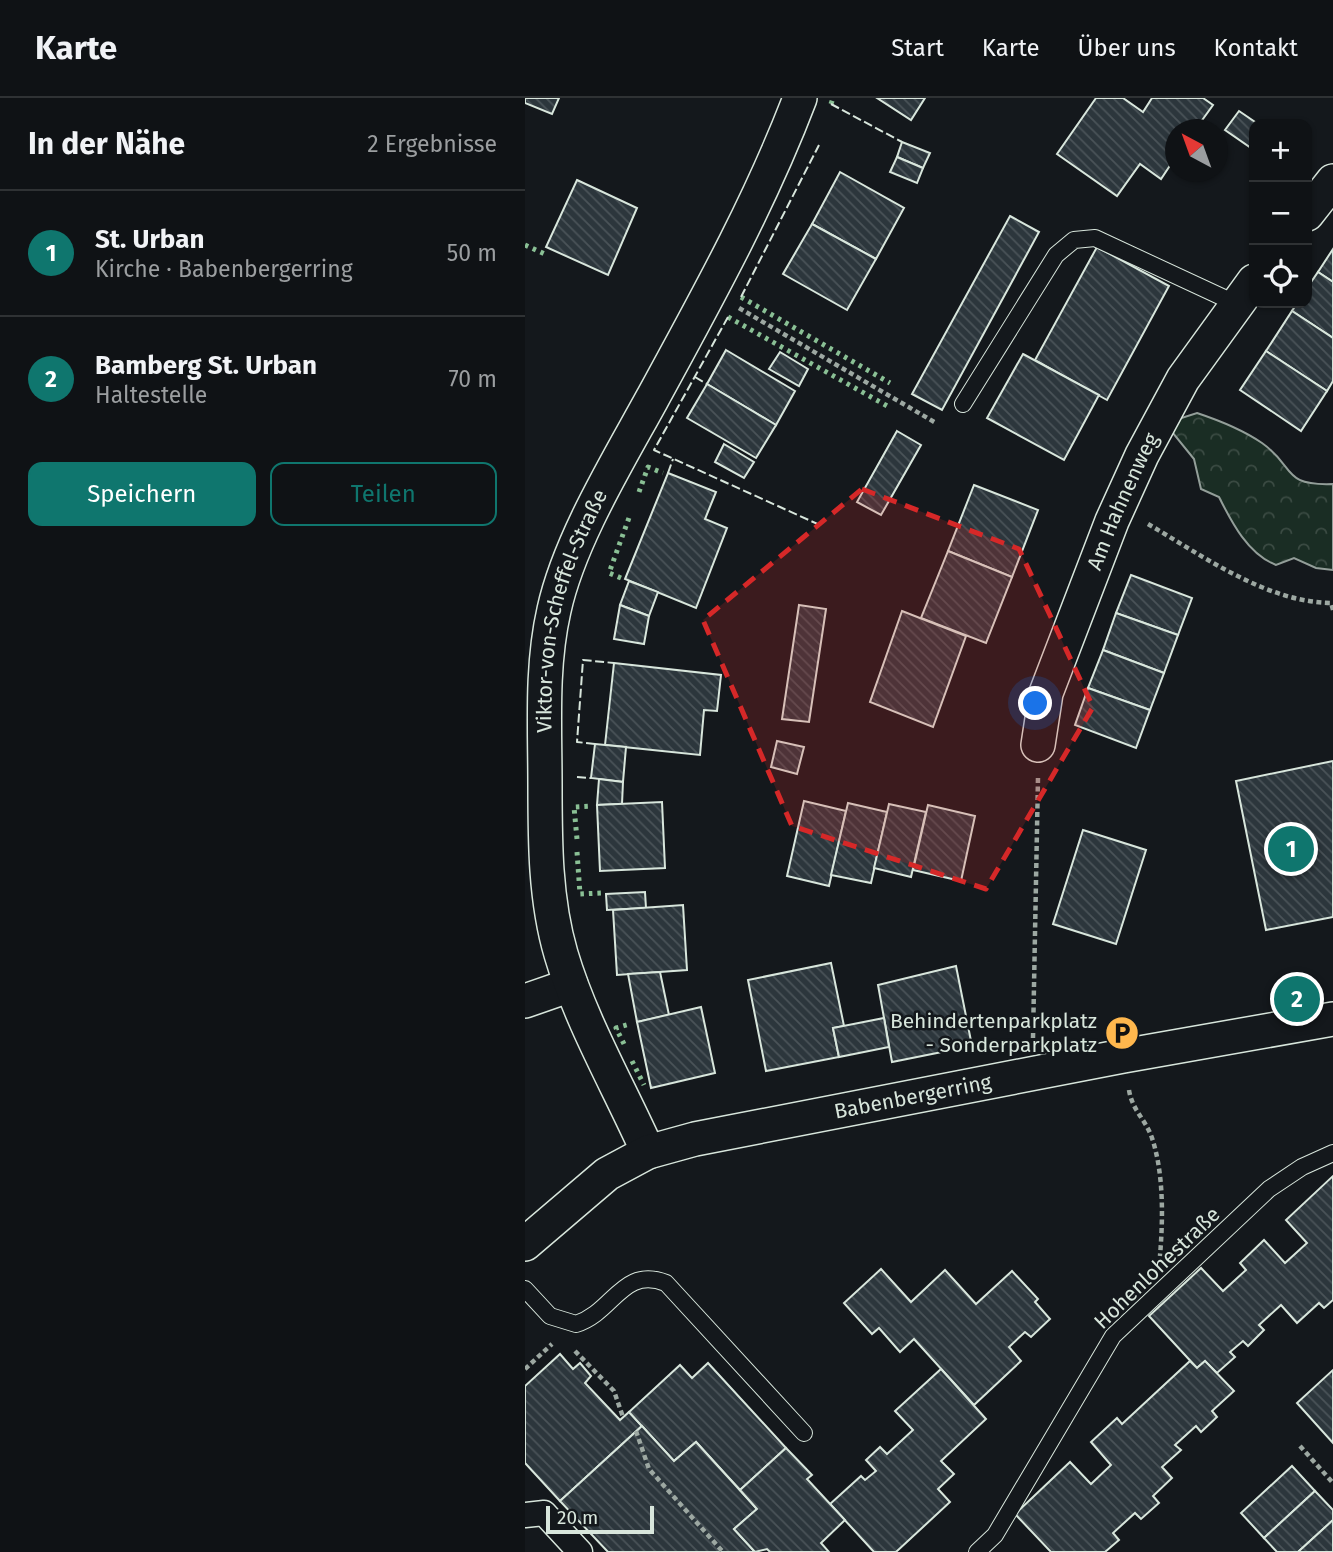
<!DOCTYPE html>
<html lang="de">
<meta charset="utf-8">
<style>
body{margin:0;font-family:"Fira Sans",sans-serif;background:#181b1e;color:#f1f3f6}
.controls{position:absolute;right:21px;top:21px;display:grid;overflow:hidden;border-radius:14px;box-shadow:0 2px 5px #0004}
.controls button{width:63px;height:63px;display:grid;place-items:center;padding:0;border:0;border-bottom:2px solid #2f3234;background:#0f1215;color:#f1f3f6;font:35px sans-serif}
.compass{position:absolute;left:640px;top:21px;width:63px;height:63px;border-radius:50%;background:#0f1215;box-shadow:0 2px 5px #0004;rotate:319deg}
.scale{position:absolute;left:21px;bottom:18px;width:108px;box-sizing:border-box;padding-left:7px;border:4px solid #d8e6dc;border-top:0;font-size:19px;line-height:24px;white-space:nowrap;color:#d8e6dc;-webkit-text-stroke:5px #14181c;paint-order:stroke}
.you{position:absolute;left:511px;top:606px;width:24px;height:24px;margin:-18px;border:5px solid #fff;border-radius:50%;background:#1a73e8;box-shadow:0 0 0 10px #1a73e833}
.badge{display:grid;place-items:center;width:46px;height:46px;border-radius:50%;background:#0f766e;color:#fff;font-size:23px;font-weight:700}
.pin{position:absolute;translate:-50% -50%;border:4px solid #fff;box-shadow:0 2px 7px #0006}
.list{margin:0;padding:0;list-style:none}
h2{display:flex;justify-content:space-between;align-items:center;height:91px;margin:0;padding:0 28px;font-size:30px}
h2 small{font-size:23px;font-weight:400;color:#9b9ea0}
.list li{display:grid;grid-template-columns:46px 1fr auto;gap:21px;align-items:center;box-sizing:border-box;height:126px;padding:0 28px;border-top:2px solid #2f3234}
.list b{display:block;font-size:26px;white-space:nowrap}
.list p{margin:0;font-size:23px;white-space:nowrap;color:#9b9ea0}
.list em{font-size:23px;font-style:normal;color:#9b9ea0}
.actions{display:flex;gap:14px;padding:21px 28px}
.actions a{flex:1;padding:16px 0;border:2px solid #0f766e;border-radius:14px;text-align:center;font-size:24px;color:#0f766e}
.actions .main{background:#0f766e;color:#fff}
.icon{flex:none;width:38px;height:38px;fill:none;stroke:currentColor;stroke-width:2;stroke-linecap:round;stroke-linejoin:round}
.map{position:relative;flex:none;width:808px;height:1454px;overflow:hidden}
header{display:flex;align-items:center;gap:42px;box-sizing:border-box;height:98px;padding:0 35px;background:#0f1215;border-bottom:2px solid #2f3234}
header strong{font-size:33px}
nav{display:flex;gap:38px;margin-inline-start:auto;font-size:24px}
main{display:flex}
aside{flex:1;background:#0f1215}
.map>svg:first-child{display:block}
.forest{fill:url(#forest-crowns);stroke:#939e99;stroke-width:2}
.building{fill:url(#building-back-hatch);stroke:#d8e6dc;stroke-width:2}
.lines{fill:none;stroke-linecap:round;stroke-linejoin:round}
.service-casing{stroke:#d8e6dc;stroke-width:18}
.pedestrian-casing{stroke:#d8e6dc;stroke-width:27}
.minor-casing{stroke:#d8e6dc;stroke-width:36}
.path{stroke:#9da8a2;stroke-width:4.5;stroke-dasharray:5 3.5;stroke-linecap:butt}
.service{stroke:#14181c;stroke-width:16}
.pedestrian{stroke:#14181c;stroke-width:24}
.minor{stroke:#14181c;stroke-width:33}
.hedge{stroke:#8ac095;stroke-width:5;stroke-dasharray:3.5 5;stroke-linecap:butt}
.fence{stroke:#d8e6dc;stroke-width:2;stroke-dasharray:9 3.5;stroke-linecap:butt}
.marked{fill:#d62828;fill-opacity:0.2;stroke:#d62828;stroke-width:5;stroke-dasharray:14 9;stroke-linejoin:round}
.labels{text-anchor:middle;stroke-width:5;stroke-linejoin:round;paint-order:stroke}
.street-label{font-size:21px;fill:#d8e6dc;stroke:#14181c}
.poi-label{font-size:21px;fill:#d8e6dc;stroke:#14181c;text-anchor:end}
</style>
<header>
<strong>Karte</strong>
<nav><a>Start</a><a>Karte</a><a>Über uns</a><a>Kontakt</a></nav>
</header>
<main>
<aside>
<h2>In der Nähe<small>2 Ergebnisse</small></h2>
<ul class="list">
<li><span class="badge">1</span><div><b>St. Urban</b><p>Kirche · Babenbergerring</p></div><em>50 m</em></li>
<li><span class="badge">2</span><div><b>Bamberg St. Urban</b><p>Haltestelle</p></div><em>70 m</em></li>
</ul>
<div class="actions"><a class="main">Speichern</a><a>Teilen</a></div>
</aside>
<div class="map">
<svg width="808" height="1454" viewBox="0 0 808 1454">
<defs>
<pattern id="forest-crowns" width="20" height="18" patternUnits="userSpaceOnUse" patternTransform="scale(1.75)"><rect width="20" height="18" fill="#1a2d24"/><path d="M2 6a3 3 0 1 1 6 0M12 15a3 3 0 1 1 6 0" fill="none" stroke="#3b4b43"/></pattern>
<pattern id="building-back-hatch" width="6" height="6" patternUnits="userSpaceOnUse" patternTransform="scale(1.75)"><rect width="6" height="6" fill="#2c363c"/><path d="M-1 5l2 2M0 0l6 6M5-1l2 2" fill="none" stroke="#4a5358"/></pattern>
</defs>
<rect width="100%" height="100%" fill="#14181c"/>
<!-- forest -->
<path class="forest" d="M672 315C693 322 718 332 737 345 771 369 756 388 808 386V472L791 470 769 460 751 467C723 456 707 425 694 399L676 391 669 361 647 334V323Z"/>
<!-- building -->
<g class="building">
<path d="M0 0H34L27 16 0 5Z"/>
<path d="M352 0H400L386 22Z"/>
<path d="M571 0H598L618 14 627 0H678L688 7 670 32H650V60L636 81 615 66 592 98 532 56Z"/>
<path d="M714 13 733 26H729V52L700 32Z"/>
<path d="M377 44 405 55 398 70 372 59Z"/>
<path d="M372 59 398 70 392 85 365 74Z"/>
<path d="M315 74 379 110 351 161 287 126Z"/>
<path d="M52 82 112 110 83 177 21 149Z"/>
<path d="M485 118 514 134 417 312 387 296Z"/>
<path d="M287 126 351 161 322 212 258 176Z"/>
<path d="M572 149 644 188 582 302 510 262Z"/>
<path d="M808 151V184L793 174Z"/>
<path d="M793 174 808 184V240L767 213 772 205H782V190Z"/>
<path d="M767 213 808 240V283L802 293 741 253Z"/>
<path d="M201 252 270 293 251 327 182 286Z"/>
<path d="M741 253 802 293 776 333 715 292Z"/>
<path d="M255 254 283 271 274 288 244 271Z"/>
<path d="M498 256 574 297 539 362 462 320Z"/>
<path d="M182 286 251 327 231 360 162 320Z"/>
<path d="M372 333 396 347 356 417 332 404Z"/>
<path d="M199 346 229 364 219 380 190 364Z"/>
<path d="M143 375 191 394 180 421 202 430 171 510 100 481Z"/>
<path d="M449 387 513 412 487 479 423 453Z"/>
<path d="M423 453 487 479 461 545 396 520Z"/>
<path d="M606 477 667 500 653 537 591 515Z"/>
<path d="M104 483 133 494 124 518 95 507Z"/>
<path d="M95 507 124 518 119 546 89 541Z"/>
<path d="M274 507 301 511 284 624 257 621Z"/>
<path d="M377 513 441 538 408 629 345 604Z"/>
<path d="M591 515 653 537 639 575 578 552Z"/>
<path d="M578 552 639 575 625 612 563 590Z"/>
<path d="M89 565 196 577 192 613 179 612 175 657 80 647Z"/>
<path d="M563 590 625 612 611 650 550 627Z"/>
<path d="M252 643 279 649 272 676 246 669Z"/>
<path d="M70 646 101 649 98 684 66 680Z"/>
<path d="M808 663V819L741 832 711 683Z"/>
<path d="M74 681 98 684 97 706 72 707Z"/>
<path d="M279 703 321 713 304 788 262 778Z"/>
<path d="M137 704 140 770 75 773 72 707Z"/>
<path d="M323 705 362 714 346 785 306 777Z"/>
<path d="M364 706 401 714 386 779 349 770Z"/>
<path d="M403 707 450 718 436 783 388 772Z"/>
<path d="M558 732 621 752 591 846 528 826Z"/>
<path d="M120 794 121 810 82 812 81 796Z"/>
<path d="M158 807 162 872 92 877 88 812Z"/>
<path d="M306 865 319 928 308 930 314 959 241 973 223 882Z"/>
<path d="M431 868 447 948 367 964 353 887Z"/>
<path d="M135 874 144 917 112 924 103 876Z"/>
<path d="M176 909 190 975 126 990 112 924Z"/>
<path d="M359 920 364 949 314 959 308 930Z"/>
<path d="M808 1078V1202L799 1210 794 1205 772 1225 756 1207 734 1227 739 1232 723 1248 718 1243 705 1254 710 1259 692 1275 680 1263 672 1270 624 1218 676 1170 698 1193 721 1172 715 1165 739 1142 760 1165 782 1145 761 1122Z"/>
<path d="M356 1171 386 1204 420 1172 451 1206 487 1173 513 1201 510 1204 525 1221 506 1239 500 1234 484 1249 496 1263 449 1307 389 1241 375 1254 354 1230 347 1236 319 1205Z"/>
<path d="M35 1256 48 1271 55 1265 66 1278 60 1285 95 1322 104 1314 117 1328 35 1403 0 1365V1288Z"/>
<path d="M665 1263 672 1270 680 1263 709 1293 687 1313 692 1319 676 1334 671 1328 650 1347 656 1352 637 1369 647 1380 628 1398 634 1405 616 1421 610 1415 588 1435 594 1442 580 1454H526L490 1416 545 1364 566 1386 586 1367 566 1344 592 1320 597 1326Z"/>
<path d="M183 1265 261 1350 215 1392 171 1344 149 1363 104 1314 155 1267 167 1280Z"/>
<path d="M416 1271 461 1321 416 1363 429 1376 413 1391 425 1404 371 1454H349L305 1406 336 1378 340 1382 351 1373 341 1362 355 1349 362 1356 388 1332 370 1313Z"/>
<path d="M808 1272V1345L772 1305Z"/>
<path d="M117 1328 149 1363 171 1344 232 1411 209 1431 230 1454H83L35 1403Z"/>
<path d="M261 1350 287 1377 282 1381 320 1422 296 1445 304 1454H245L242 1451 230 1454 209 1431 232 1411 215 1392Z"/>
<path d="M767 1368 790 1393 739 1440 716 1415Z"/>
<path d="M790 1393 808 1412V1422L773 1454H752L739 1440Z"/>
<path d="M808 1422V1454H773Z"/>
</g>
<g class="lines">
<!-- service casing -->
<g class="service-casing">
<g id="service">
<path d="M438 306 531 157 549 142 570 140 712 206"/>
<path d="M0 1191 25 1218 51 1226C89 1214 97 1168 141 1185L279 1335"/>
<path d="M452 1454 470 1437 588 1238 744 1091 777 1069 808 1055"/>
</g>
</g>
<!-- pedestrian casing -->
<g class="pedestrian-casing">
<path id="pedestrian" d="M0 1417 19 1415 55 1454"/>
</g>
<!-- minor casing -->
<g class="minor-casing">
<g id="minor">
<path d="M782 116 808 83"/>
<path id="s1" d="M513 647 521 595 587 423 617 357 658 281 729 183"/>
<path d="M0 903 46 887"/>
<path id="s2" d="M123 1054C94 989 56 924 36 856 20 802 20 743 20 687 20 628 16 569 29 512 44 443 93 363 127 301 181 202 235 105 275 0"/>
<path id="s3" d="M0 1146 82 1076 123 1054 170 1041 598 958 808 921"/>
</g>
</g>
<!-- path -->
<g class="path">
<path d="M214 210 411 325"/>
<path d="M623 426C678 458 741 504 806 505L808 512"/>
<path d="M508 940 513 679"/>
<path d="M604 992C607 1012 621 1022 627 1040 639 1076 638 1121 635 1158"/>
<path d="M50 1253 89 1293 98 1319"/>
<path d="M0 1271 27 1246"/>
<path d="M111 1333 124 1371 198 1454"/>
<path d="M775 1348 808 1385"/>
</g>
<!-- service -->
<use href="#service" class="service"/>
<!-- pedestrian -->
<use href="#pedestrian" class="pedestrian"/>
<!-- minor -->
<use href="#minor" class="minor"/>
<!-- hedge -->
<g class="hedge">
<path d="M306 6 308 0"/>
<path d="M0 147 22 157"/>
<path d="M216 199 365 285"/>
<path d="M203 219 364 309"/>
<path d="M114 394 123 369 138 375"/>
<path d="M96 480 84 475 105 417"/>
<path d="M52 741 49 709 67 708"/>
<path d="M52 754 55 796 76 795"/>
<path d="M99 946 91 930 105 926"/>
<path d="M107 963 119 987"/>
</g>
<!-- fence -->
<g class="fence">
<path d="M306 6 377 44"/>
<path d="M216 199 294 47"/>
<path d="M203 219 129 352 297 428"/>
<path d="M170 279 182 286"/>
<path d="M143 375 148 361"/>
<path d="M70 646 52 644 58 562 89 565"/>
<path d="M52 679 66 680"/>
</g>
</g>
<!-- marked area -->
<path class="marked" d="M337 391 494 451 568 609 461 791 267 728 178 522Z"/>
<!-- icons -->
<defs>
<g id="parking-disc" transform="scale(1.75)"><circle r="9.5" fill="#ffb74d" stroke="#14181c"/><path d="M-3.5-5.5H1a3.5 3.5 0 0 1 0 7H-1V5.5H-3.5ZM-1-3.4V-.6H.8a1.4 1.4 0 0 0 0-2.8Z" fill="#111"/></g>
</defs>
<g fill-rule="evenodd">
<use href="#parking-disc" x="597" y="935"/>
</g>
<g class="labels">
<!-- street labels -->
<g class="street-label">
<text dy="7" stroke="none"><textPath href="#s1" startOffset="259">Am Hahnenweg</textPath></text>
<text dy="7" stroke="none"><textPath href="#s2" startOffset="565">Viktor-von-Scheffel-Straße</textPath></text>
<text dy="7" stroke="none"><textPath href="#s3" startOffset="425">Babenbergerring</textPath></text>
<text transform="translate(632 1170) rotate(-44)" y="7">Hohenlohestraße</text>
</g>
<!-- poi labels -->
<g class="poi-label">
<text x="572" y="930">Behindertenparkplatz<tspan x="572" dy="24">- Sonderparkplatz</tspan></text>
</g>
</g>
</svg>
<div class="controls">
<button>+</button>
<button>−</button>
<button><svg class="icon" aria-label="locate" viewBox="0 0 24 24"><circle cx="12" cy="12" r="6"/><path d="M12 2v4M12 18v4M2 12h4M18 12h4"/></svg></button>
</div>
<svg class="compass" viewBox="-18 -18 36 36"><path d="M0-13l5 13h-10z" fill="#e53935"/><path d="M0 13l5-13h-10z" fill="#9b9ea0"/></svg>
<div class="scale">20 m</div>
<div class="you"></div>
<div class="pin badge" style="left:766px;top:751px">1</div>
<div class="pin badge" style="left:772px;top:901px">2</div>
</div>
</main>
